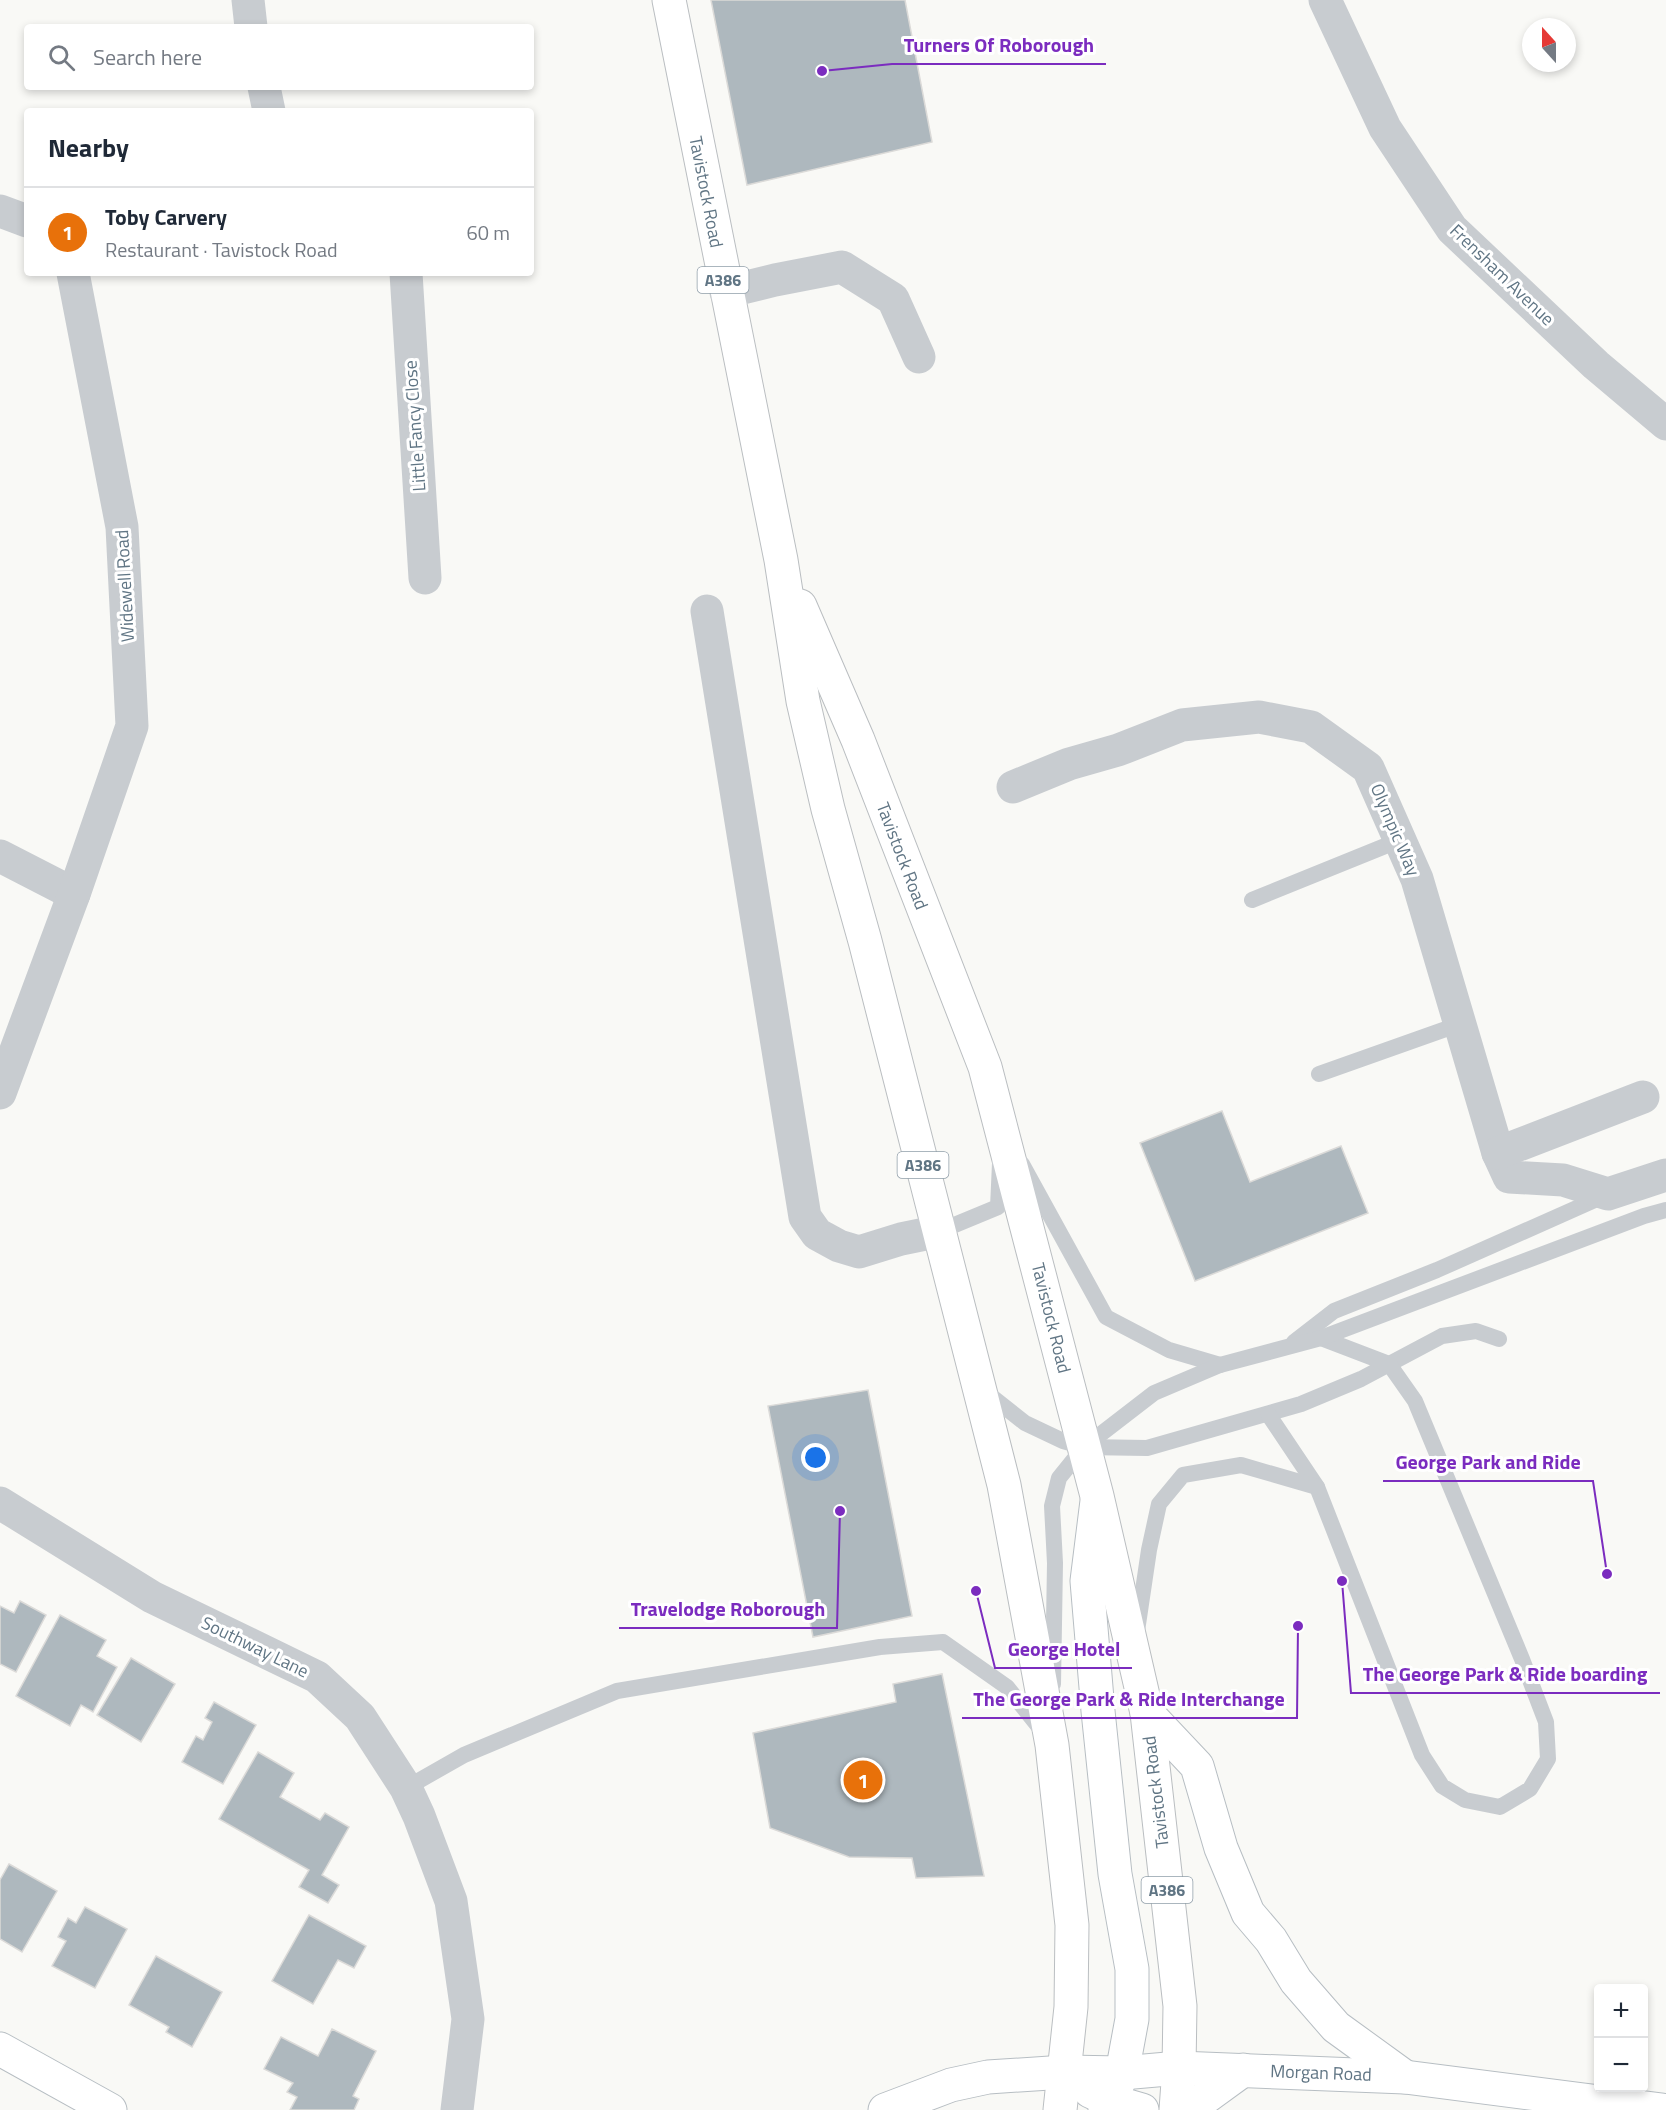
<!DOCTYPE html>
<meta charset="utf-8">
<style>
body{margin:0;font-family:"Titillium Web",sans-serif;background:#f2f2f3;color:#1f2937}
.controls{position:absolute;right:18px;bottom:18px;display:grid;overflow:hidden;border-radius:6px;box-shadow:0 3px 9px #0003}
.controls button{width:54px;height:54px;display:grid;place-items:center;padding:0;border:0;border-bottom:2px solid #e0e1e3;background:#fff;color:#1f2937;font:30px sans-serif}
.compass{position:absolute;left:1522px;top:18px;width:54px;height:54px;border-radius:50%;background:#fff;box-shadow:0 3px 9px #0003;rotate:339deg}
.you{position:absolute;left:816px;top:1458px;width:21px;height:21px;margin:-15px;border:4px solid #fff;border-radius:50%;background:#1a73e8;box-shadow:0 0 0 9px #1a73e833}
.badge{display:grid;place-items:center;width:39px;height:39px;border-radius:50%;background:#f54a19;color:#fff;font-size:20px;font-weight:700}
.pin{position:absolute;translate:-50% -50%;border:3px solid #fff;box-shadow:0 2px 6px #0006}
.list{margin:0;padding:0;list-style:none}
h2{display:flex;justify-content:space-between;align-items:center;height:78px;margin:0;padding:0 24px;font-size:26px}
h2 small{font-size:20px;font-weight:400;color:#747a83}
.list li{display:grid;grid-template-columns:39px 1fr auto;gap:18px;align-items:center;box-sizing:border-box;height:90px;padding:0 24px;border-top:2px solid #e0e1e3}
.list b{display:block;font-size:22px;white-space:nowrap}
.list p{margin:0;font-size:20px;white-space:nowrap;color:#747a83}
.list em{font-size:20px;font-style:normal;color:#747a83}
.icon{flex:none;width:33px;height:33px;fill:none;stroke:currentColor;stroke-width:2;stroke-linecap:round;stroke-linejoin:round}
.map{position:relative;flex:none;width:1666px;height:2110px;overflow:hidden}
.search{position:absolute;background:#fff;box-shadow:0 3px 9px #0003;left:24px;top:24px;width:510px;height:66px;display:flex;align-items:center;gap:15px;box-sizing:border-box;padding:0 21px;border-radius:6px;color:#747a83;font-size:22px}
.panel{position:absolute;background:#fff;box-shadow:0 3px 9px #0003;left:24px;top:108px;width:510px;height:168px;border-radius:6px}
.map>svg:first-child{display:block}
.building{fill:#aeb8be;stroke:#dbdad8;stroke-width:1.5}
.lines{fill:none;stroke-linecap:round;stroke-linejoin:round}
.secondary-casing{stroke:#b7bec3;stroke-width:35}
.highway-casing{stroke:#babec1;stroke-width:35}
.lane{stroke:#c8ccd0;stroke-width:16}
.street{stroke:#c8ccd0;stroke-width:33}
.secondary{stroke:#fff;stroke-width:33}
.highway{stroke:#fff;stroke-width:33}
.labels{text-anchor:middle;stroke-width:6;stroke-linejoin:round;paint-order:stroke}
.shield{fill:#fff;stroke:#909ea9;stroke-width:1.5}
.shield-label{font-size:16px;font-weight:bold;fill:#607584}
.street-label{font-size:18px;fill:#607584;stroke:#fff}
.leader{fill:none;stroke:#7b2cbf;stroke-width:2}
.callout-dot{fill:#7b2cbf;stroke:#fff;stroke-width:2}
.callout-label{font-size:20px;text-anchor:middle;font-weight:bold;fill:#7b2cbf;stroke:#fff;stroke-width:6;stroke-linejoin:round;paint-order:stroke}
</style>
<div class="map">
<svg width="1666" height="2110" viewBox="0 0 1666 2110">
<rect width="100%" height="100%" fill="#f9f9f6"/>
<!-- building -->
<g class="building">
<path d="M711 0H905L932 142 747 185Z"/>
<path d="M1222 1111 1250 1182 1341 1146 1368 1213 1195 1281 1140 1143Z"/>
<path d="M868 1390 912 1616 813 1637 768 1406Z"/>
<path d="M20 1601 46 1615 16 1672 0 1664V1606L14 1613Z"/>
<path d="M60 1615 106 1640 97 1656 117 1667 93 1712 81 1705 70 1726 16 1696Z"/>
<path d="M131 1658 175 1684 141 1742 97 1715Z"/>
<path d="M942 1674 984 1876 916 1878 912 1858 849 1857 770 1828 753 1733 896 1702 893 1684Z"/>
<path d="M214 1702 256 1725 223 1784 182 1762 196 1736 203 1740 212 1722 205 1718Z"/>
<path d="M258 1752 294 1773 280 1797 320 1820 325 1813 349 1827 322 1875 339 1885 328 1903 299 1887 309 1870 219 1819Z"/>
<path d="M9 1864 57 1891 22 1952 0 1939V1880Z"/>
<path d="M85 1907 127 1929 95 1988 52 1966 66 1941 58 1937 68 1918 76 1923Z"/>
<path d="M309 1915 366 1946 354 1968 338 1960 313 2004 272 1981Z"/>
<path d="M156 1956 222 1992 192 2047 166 2032 169 2027 129 2005Z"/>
<path d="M332 2029 376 2051 353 2096 359 2099 354 2110H290L297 2097 287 2092 293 2083 264 2069 281 2037 318 2056Z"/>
</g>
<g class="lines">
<!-- secondary casing -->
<g class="secondary-casing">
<g id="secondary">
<path d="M1097 1501 1087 1581 1098 1711 1115 1874 1132 1969V2019L1122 2073 1111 2101 1105 2110"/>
<path d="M1147 1713 1197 1766 1221 1848 1248 1913 1271 1940 1296 1981 1336 2027 1405 2077"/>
<path d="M0 2049 110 2110"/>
<path d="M1090 2091 1111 2101 1142 2110"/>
<path d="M885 2110 951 2085 988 2077 1065 2072 1122 2073 1179 2068 1405 2077 1662 2110"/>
<path d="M1188 2110 1243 2070"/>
</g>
</g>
<!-- highway casing -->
<g class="highway-casing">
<g id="highway">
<path d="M669 0 781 560 803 701 828 809 865 941 1004 1485 1052 1745 1072 1925 1071 2007 1060 2110"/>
<path d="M800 606 858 740 985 1067 1097 1496 1147 1713 1180 2006 1179 2068 1176 2110"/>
</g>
</g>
<!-- lane -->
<g class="lane">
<path d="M1252 900 1400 840"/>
<path d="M1319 1074 1460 1024"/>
<path d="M1022 1164 1106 1317 1169 1350 1220 1365"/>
<path d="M940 1231 998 1207 1000 1163"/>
<path d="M1294 1342 1334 1311 1437 1270 1606 1195"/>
<path d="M982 1389 1025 1423 1063 1441 1084 1447 1147 1448 1301 1404 1361 1379 1442 1336 1476 1331 1499 1339"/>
<path d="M1268 1414 1317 1487 1422 1755 1442 1786 1465 1800 1500 1807 1530 1789 1548 1759 1546 1722 1522 1659 1415 1401 1389 1364 1321 1338"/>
<path d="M1137 1631 1149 1550 1159 1504 1183 1475 1241 1465 1317 1487"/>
<path d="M1053 1684 1055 1563 1052 1506 1059 1478 1084 1447 1154 1393 1220 1365 1321 1338 1644 1216 1666 1210"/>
<path d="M406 1788 464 1755 617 1691 880 1647 943 1642 1007 1687 1043 1732"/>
</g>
<!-- street -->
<g class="street">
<path d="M248 0 251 27"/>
<path d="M1325 0 1385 128 1452 229 1596 365 1666 424"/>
<path d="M264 87 269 111"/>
<path d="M0 211 27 221"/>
<path d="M406 273 425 578"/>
<path d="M726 292 775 280 842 267 893 299 919 357"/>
<path d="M707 611 805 1217 817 1234 839 1246 859 1252 901 1239 940 1231"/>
<path d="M1013 787 1069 764 1118 750 1182 725 1259 717 1311 727 1368 768 1417 879 1498 1153 1509 1177 1563 1180 1608 1194 1666 1175"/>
<path d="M0 856 74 894"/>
<path d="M0 1093 74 894 132 726 122 527 73 273"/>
<path d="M1498 1153 1643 1097"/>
<path d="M0 1503 152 1597 317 1677 360 1717 406 1788 419 1816 451 1901 468 2019 457 2110"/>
</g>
<!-- secondary -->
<use href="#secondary" class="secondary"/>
<!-- highway -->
<use href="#highway" class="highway"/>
</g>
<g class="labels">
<!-- shield labels -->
<g class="shield">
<rect x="697.5" y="267" width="51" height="26" rx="4.5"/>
<rect x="897.5" y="1152" width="51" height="26" rx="4.5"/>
<rect x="1141.5" y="1877" width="51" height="26" rx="4.5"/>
</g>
<g class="shield-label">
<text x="723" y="286">A386</text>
<text x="923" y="1171">A386</text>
<text x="1167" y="1896">A386</text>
</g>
<!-- street labels -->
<g class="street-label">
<text transform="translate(706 192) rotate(79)" y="6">Tavistock Road</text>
<text transform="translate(1502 275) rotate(44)" y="6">Frensham Avenue</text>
<text transform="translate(415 426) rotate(-94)" y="6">Little Fancy Close</text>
<text transform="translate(125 586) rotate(-93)" y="6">Widewell Road</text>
<text transform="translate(1395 830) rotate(67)" y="6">Olympic Way</text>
<text transform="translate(902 856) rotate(69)" y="6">Tavistock Road</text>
<text transform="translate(1051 1318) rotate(76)" y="6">Tavistock Road</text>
<text transform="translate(255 1647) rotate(26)" y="6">Southway Lane</text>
<text transform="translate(1156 1792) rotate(-97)" y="6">Tavistock Road</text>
<text transform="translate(1321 2073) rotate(2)" y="6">Morgan Road</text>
</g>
</g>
<!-- callouts -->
<path class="leader" d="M822 71L892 64H1106M1607 1574L1593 1481H1383M840 1511L837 1628H619M976 1591L995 1668H1132M1342 1581L1351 1693H1660M1298 1626L1297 1718H962"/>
<g class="callout-dot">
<circle cx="822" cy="71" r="6"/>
<circle cx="1607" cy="1574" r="6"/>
<circle cx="840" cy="1511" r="6"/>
<circle cx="976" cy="1591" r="6"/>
<circle cx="1342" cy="1581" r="6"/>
<circle cx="1298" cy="1626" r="6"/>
</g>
<g class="callout-label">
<text x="999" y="52">Turners Of Roborough</text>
<text x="1488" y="1469">George Park and Ride</text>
<text x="728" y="1616">Travelodge Roborough</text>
<text x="1064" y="1656">George Hotel</text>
<text x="1505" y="1681">The George Park &amp; Ride boarding</text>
<text x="1129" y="1706">The George Park &amp; Ride Interchange</text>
</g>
</svg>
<div class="controls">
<button>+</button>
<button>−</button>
</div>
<svg class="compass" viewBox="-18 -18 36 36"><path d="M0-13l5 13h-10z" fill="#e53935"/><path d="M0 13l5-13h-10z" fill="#747a83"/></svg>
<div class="you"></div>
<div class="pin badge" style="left:863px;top:1780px;background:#e8710a">1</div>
<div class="search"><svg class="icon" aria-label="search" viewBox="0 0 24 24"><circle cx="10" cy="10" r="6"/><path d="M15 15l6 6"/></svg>Search here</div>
<section class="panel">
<h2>Nearby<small></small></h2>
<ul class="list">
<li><span class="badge" style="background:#e8710a">1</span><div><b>Toby Carvery</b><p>Restaurant · Tavistock Road</p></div><em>60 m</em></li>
</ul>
</section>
</div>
